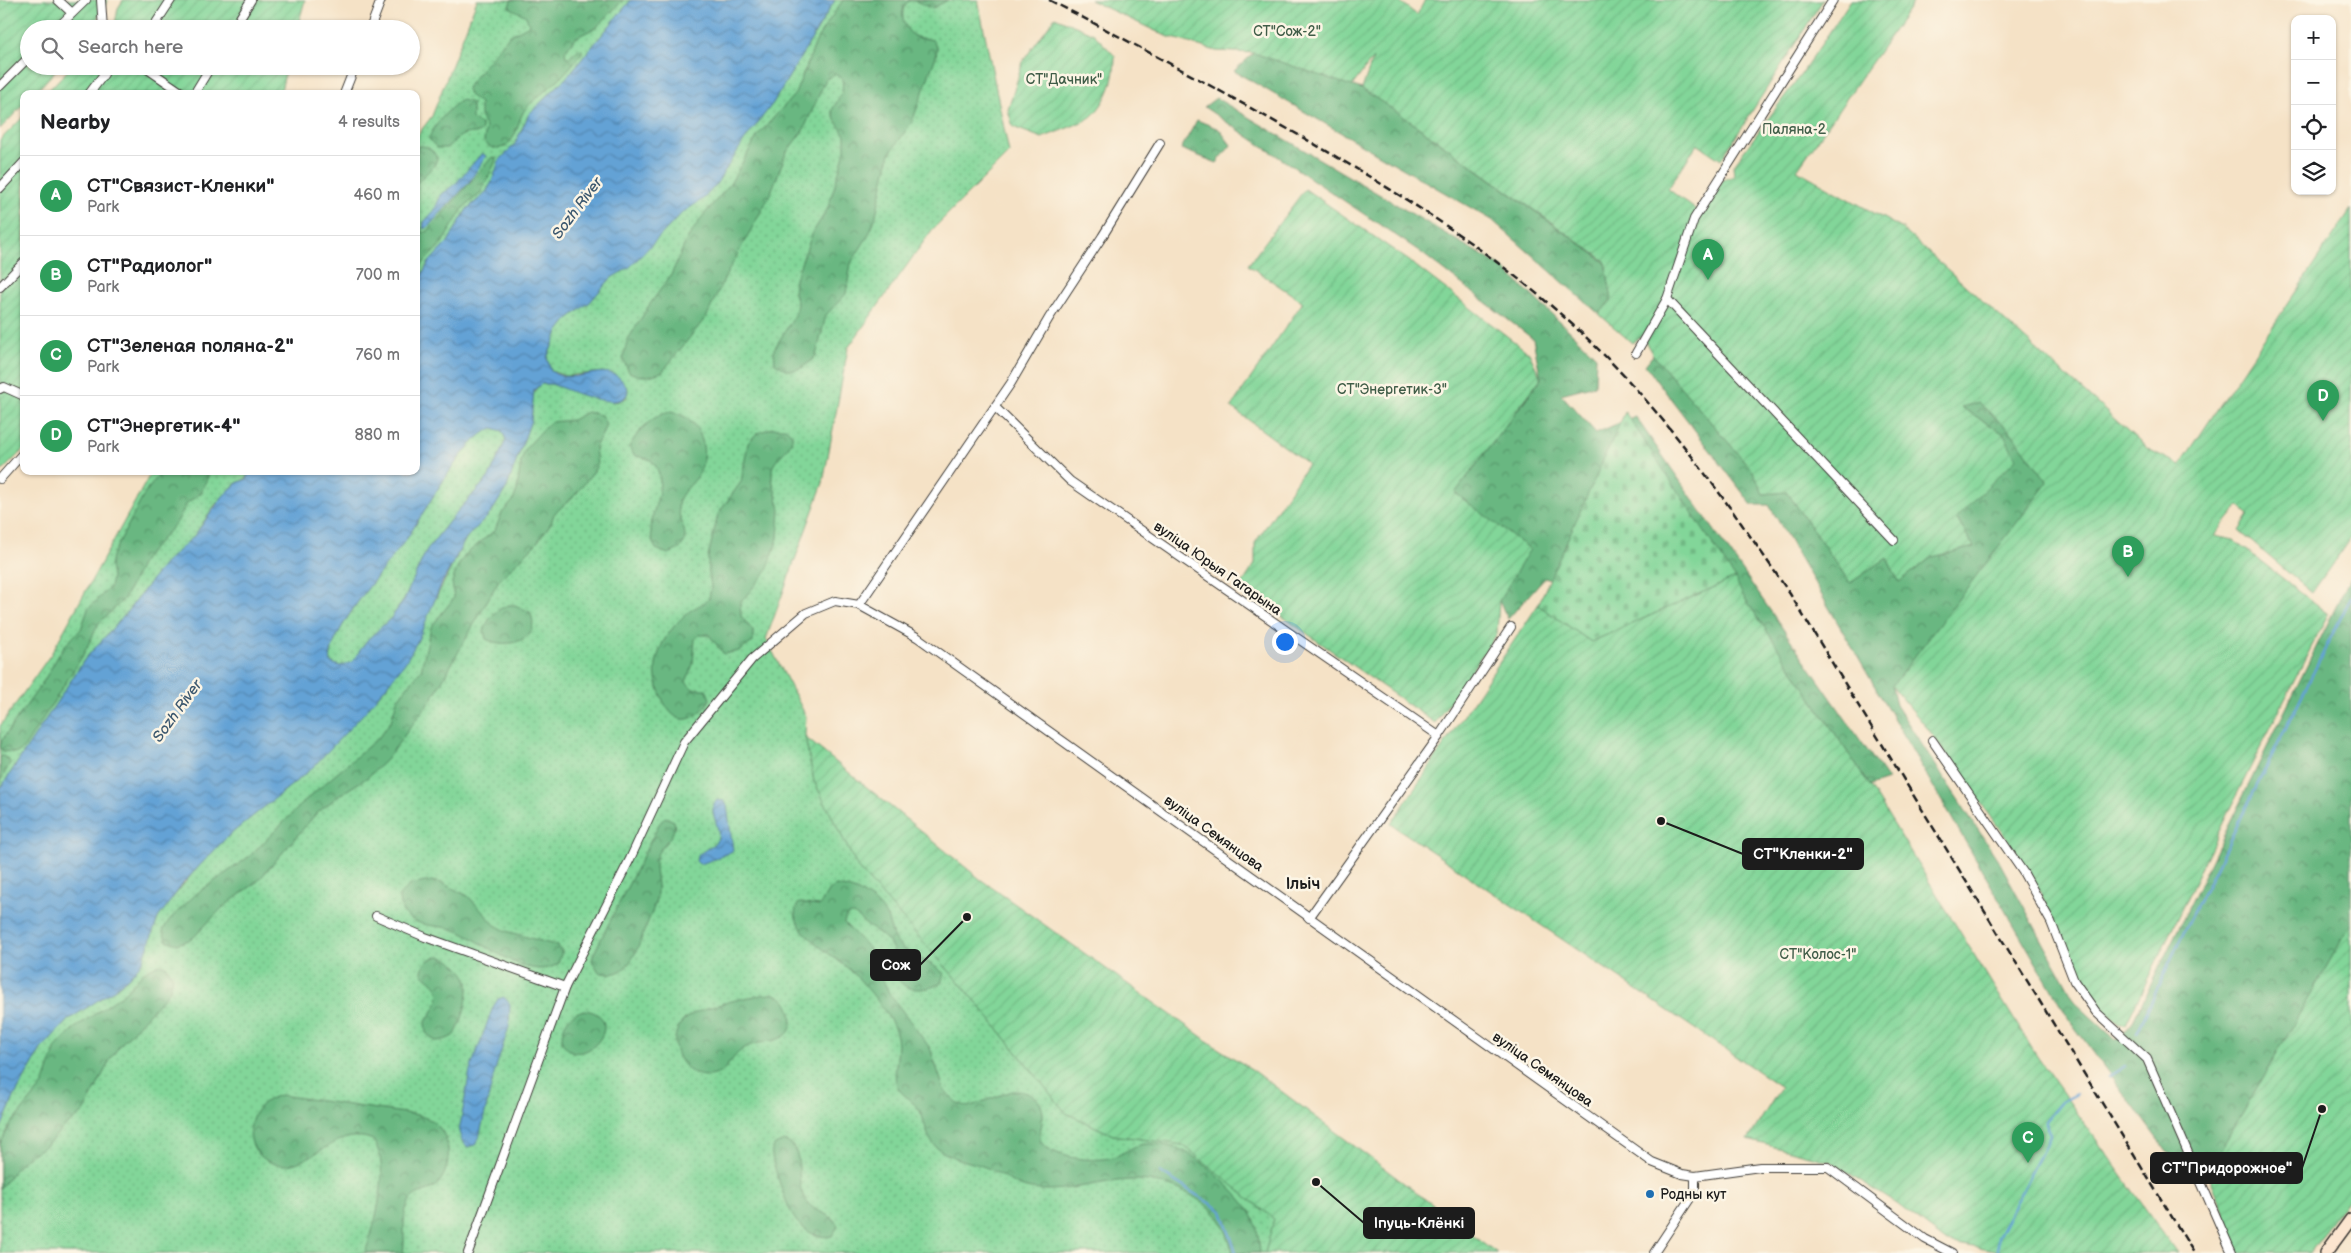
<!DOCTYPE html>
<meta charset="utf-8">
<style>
body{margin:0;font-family:"Balsamiq Sans",sans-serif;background:#f2f2f2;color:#202124}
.controls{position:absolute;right:15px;top:15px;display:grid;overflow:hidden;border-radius:10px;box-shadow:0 1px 4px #0004}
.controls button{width:45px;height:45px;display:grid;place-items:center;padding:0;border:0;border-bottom:1px solid #e0e0e0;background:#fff;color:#202124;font:25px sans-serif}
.you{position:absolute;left:1284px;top:641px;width:18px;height:18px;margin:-12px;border:4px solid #fff;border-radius:50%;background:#1a73e8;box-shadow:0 0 0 8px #1a73e833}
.badge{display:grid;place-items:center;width:32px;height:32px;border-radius:50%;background:#7c3aed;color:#fff;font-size:16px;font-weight:700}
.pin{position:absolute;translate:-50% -41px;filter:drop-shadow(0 1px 2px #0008)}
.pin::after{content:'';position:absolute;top:26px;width:18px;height:15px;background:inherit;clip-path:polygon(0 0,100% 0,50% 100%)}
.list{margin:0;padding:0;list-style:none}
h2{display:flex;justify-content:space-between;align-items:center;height:65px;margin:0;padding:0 20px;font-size:21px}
h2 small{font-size:16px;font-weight:400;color:#757577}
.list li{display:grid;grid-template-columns:32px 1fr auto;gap:15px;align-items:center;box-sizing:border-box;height:80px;padding:0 20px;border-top:1px solid #e0e0e0}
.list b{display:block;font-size:19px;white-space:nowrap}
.list p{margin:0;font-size:16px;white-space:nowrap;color:#757577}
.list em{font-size:16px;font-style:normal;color:#757577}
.icon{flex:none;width:28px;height:28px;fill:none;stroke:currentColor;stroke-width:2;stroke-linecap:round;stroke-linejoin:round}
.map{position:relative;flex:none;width:2351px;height:1253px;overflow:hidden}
.search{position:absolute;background:#fff;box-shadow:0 1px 4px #0004;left:20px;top:20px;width:400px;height:55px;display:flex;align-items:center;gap:12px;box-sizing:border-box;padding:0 18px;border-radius:28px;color:#757577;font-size:19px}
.panel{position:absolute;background:#fff;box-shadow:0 1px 4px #0004;left:20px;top:90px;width:400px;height:385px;border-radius:10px}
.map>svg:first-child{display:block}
.grass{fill:url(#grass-dots);stroke:#4f795a}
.forest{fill:url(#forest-crowns);stroke:#426a4e}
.cemetery{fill:url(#cemetery-stones);stroke:#4f795a}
.garden{fill:url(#garden-furrows);stroke:#4f795a}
.water{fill:url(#water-waves);stroke:#405f78;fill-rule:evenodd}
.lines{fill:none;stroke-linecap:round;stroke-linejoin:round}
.stream{stroke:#63a2d5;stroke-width:2.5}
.street-casing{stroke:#3d3a36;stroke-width:10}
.secondary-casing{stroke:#3d3a36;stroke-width:14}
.street{stroke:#fff;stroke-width:8}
.secondary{stroke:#fce5cf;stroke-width:11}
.rail{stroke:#1c1c1c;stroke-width:2.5;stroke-dasharray:8 4;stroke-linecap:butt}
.poi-dot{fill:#1f6fb2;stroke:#fcf5e5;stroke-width:2}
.labels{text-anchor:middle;stroke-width:5;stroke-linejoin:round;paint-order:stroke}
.park-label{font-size:14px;fill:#405d48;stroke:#fcf5e5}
.street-label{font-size:14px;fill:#1c1c1c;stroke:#fcf5e5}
.poi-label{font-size:14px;fill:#1c1c1c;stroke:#fcf5e5;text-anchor:start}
.water-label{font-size:15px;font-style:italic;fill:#3c586f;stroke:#fcf5e5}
.quarter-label{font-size:16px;font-weight:bold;fill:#1c1c1c;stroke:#fcf5e5}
.leader{fill:none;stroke:#1c1c1c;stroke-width:2}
.callout-dot{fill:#1c1c1c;stroke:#fcf5e5;stroke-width:2}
.callout{fill:#1c1c1c;stroke:#1c1c1c;stroke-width:2}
.callout-label{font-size:15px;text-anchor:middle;font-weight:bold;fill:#fff}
</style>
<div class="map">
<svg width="2351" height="1253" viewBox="0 0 2351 1253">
<defs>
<pattern id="grass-dots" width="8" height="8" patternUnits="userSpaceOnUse" patternTransform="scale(1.25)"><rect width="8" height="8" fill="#82d699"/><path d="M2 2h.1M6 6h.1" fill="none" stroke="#70b783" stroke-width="1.8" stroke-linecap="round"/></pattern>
<pattern id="forest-crowns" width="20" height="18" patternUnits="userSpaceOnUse" patternTransform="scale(1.25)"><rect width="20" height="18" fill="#69b781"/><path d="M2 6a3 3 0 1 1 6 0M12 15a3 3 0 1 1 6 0" fill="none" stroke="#569469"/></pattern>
<pattern id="cemetery-stones" width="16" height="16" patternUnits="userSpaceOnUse" patternTransform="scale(1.25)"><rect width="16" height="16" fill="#82d699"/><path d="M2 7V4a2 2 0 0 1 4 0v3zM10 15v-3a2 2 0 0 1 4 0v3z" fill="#70b783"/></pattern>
<pattern id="garden-furrows" width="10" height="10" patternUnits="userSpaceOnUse" patternTransform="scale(1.25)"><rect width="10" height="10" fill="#82d699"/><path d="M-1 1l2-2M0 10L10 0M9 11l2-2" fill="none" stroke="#70b783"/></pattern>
<pattern id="water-waves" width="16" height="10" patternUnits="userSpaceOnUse" patternTransform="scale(1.25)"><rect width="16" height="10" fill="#63a2d5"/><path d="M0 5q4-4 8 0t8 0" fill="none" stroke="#5183ac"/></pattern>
</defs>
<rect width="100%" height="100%" fill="#fcf5e5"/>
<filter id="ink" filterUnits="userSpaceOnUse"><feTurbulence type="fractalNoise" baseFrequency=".02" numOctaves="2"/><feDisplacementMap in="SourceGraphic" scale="10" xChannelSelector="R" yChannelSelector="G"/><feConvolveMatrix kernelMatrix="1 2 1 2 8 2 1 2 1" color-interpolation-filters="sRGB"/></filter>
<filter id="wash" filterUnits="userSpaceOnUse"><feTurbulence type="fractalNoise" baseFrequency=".0096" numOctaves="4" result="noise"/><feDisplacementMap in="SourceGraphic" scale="20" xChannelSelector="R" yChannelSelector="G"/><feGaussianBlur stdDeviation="1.12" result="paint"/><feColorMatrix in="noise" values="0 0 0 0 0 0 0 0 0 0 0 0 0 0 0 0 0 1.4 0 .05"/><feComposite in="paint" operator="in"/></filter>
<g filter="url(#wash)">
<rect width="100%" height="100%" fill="#f5e2c6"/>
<!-- grass -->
<g class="grass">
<path d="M477 0H631L567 77 529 114 515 144 499 161 492 182 485 194 467 209 448 242 427 265 416 286V137L432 116Z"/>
<path d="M835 0H978L1009 153 932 230 848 348 823 483 766 639 806 716 805 737 814 781 858 868 974 999 1066 1113 1113 1135 1183 1145 1275 1219 1265 1253H0V1130L15 1095 41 1049 68 1020 125 981 144 958 158 918 166 906 205 858 227 837 310 770 387 686 436 598 466 538 491 513 507 487 531 420 533 395 537 387 541 384H551L616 402 626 398 628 390 626 386 603 372 565 376 551 371 547 358 558 332 569 318 590 302 611 278 635 261 682 213 694 204 773 103Z"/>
<path d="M492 428 502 431 506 440 489 477 455 514 426 551 404 600 391 618 367 641 352 662 340 666 331 663C324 635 390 562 407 538 425 512 464 438 492 428Z"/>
<path d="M154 471H249L247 478 235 484 215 505 194 536 164 564 123 617 85 659 0 789V726L51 654 148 478Z"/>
</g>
<!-- forest -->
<g class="forest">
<path d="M511 0H623L597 27 575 38 565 51 566 57H570L579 49 582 50 581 54C575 62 568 70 561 77 550 88 537 96 526 108 517 119 519 135 507 145 499 151 489 149 484 141L486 128 480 116V103L469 95 467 89 470 83 509 36 529 25 526 16 509 7Z"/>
<path d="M843 0H912C897 5 902 28 914 36 920 39 927 38 933 40L937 49 936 56 912 122 890 153 875 219 868 236 851 263 846 294 826 315 816 356 804 367 795 370H787L775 363 774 349 795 315 797 303 794 293 795 279 813 232 828 208 845 151V135L835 120 832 110 842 93 843 79 835 74 826 79 804 129 786 153 770 195 724 279 707 316 663 371C651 377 641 378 629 372L623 359 627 341 650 304 671 275 687 239 702 217 730 184 758 135 795 94 818 37Z"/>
<path d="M912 0H948L933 8Z"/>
<path d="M1254 53 1362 89 1403 116 1605 262 1612 299 1599 314 1492 220 1234 71Z"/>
<path d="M1216 98 1502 267 1596 356 1595 385 1561 394 1596 433 1635 416 1888 780 1870 786 1742 594 1629 614 1545 577 1508 619 1499 601 1529 549 1455 493 1541 379 1533 339 1419 251 1204 107Z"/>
<path d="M462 100 472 103V119L482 125V130L478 133C458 133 460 138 446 148H437L429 139C430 130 453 103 462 100Z"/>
<path d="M1197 120 1219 129 1231 145 1217 163 1181 149Z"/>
<path d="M419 146C427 145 435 151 437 159L434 166 416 184V148Z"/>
<path d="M492 157 496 158 495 163 480 194 464 207 442 243 416 271V222L420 226 422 233 428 231Z"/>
<path d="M1653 355 1753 471 1763 494 1787 492 1850 583 1887 558 1899 582 1932 557 1974 547 1956 518 2004 434 1961 407 1979 403 2011 432 2048 482 1892 686 1896 705 2000 863 2077 1004 2117 1041 2132 1023 2351 576V924L2208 1173 2167 1152 2070 1021 1769 505H1752L1645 365Z"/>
<path d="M587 412 601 415 606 424 602 435 595 447 597 464 594 471 576 494 554 514 551 523 536 544 499 580 433 697 386 760 368 777 338 796 315 815 258 881 222 908 192 939 177 944 166 940 163 930 170 919 196 894 250 856 308 798 379 737 391 721 397 700 421 670 431 627 454 598 452 582 458 566 465 555 495 530 502 513 513 501 517 490 521 461 526 448 550 422 572 420Z"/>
<path d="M669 412C699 414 711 448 699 474 693 485 679 492 678 506 678 523 699 544 668 554L656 549C638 520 676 486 651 460L634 455 629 447C638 431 651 416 669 412Z"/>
<path d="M772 428H785L792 434C794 449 776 455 772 469V479L780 509 778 538 767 571 740 603 741 616 753 631V642L739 651 724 654 709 635H699L695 639 693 664 686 682 693 689H706L710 699C707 706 702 711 695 716 672 730 659 696 656 678 654 664 659 649 666 637 673 627 682 616 693 609 699 605 704 604 709 599L711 586 708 567V557L718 514 741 482 748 443 757 433Z"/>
<path d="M162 471H210L201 493 187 503 177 522 144 559 124 599 99 623 82 657 24 748 17 753 3 751 0 747 2 740 43 682 64 646 81 629 88 609 110 587 112 578 110 566 112 556 145 493Z"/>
<path d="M509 605H515L530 612C543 640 507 650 486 639L484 631C488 618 496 609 509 605Z"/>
<path d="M3 756 9 760 10 763 0 782V757Z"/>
<path d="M665 817 674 821C678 836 659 845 656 858 653 869 658 881 657 892 656 906 650 916 645 929 637 950 628 982 599 972L592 960 594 953 659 824Z"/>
<path d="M431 881 442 883 468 896 495 925 506 931 558 946 562 951 558 964C526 984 483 938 452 929 438 925 423 927 411 919 402 913 399 906 399 896L410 885Z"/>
<path d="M836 886C856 888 880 900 888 920 891 929 892 938 899 945 910 955 936 964 944 974L941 983C928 991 900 994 896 973 894 963 896 955 891 946 885 935 875 931 865 924 860 920 857 914 850 914L846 916 844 923 867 946 889 993 930 1048 944 1089 955 1102 968 1107 1012 1091C1028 1090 1043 1098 1043 1115 1043 1128 1033 1141 1049 1149 1066 1159 1097 1163 1116 1156 1127 1152 1134 1144 1147 1144 1159 1143 1173 1146 1184 1151 1203 1160 1247 1200 1254 1219 1258 1230 1259 1242 1260 1253H1233C1229 1241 1226 1228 1219 1218 1200 1194 1161 1179 1131 1180 1101 1181 1071 1191 1041 1190 1012 1189 1006 1174 982 1166 968 1161 952 1159 940 1150 925 1140 927 1125 920 1111 914 1101 902 1096 897 1086 891 1069 903 1049 895 1030 888 1012 866 985 852 972 840 959 780 927 799 903L819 906 829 890Z"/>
<path d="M440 956C451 960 465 970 468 982 470 992 461 1029 454 1035 449 1039 441 1041 435 1041L426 1033 425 1023C432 1012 445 997 435 985 431 980 426 978 422 973 422 962 430 958 440 956Z"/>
<path d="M159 964 166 966 173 977 169 992 120 1045 111 1058 84 1112 64 1127 47 1145 24 1159 0 1188V1144L11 1124 43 1085 56 1047 72 1030 122 995 144 972Z"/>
<path d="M775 994C785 998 789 1004 791 1014 798 1048 759 1037 743 1049 728 1059 727 1077 705 1076 678 1074 664 1038 685 1019 697 1008 758 993 775 994Z"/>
<path d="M585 1010C631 1017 582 1076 562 1042 561 1026 569 1013 585 1010Z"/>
<path d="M281 1095 418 1115C426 1118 433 1120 438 1126 453 1142 451 1171 436 1186 427 1193 413 1191 408 1204 401 1219 406 1237 403 1253H365C375 1225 392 1167 373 1140 335 1123 307 1176 272 1163 237 1149 247 1101 281 1095Z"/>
<path d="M784 1141C805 1147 796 1176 802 1193 811 1216 830 1209 838 1226L832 1236C819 1239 806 1232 797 1222 789 1213 774 1169 772 1156 771 1152 772 1149 775 1145Z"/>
</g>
<!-- cemetery -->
<path class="cemetery" d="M1625 412 1735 578 1591 642 1538 605Z"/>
<!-- garden -->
<g class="garden">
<path d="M0 0H108L91 29H29V66H60L34 94H24V104L0 129Z"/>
<path d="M123 0H305L297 29H114L118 8Z"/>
<path d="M1090 0H1398L1417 15 1425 0H1823L1721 160 1697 144 1668 189 1703 215 1723 180 1734 176 1733 166 1802 73 1851 0H1915L1797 170 1901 228 2148 449 2180 465 2351 209V537L2312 593 2239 531 2249 515 2239 506 2214 536 2234 540 2328 614 2236 796 2126 1024H2118L2089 995 2031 873 1928 729 1892 686 2048 482 2011 432 1979 403 1961 407 2004 434 2016 459 1956 518 1974 547 1932 557 1899 582 1887 558 1850 583 1787 492 1763 494 1753 471 1653 355 1642 336 1632 343 1599 314 1612 299 1605 261 1403 116 1362 89 1373 58 1352 86 1254 53 1216 51 1166 36Z"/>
<path d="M1055 17 1094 34 1115 56C1115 78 1109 99 1092 116 1084 123 1053 133 1042 138L1013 127 1008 110 1023 61Z"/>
<path d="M72 66H287L280 94H45Z"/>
<path d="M24 116V449L0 473V140Z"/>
<path d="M1305 189 1408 260 1529 353 1541 378 1455 493 1530 549 1499 601 1497 634 1435 723 1240 587 1255 564V543L1308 464 1231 407 1303 302 1248 265Z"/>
<path d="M1735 578 1742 594 1870 786 2036 1055 2177 1253H2005L1947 1242 1897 1204 1831 1162 1748 1140 1781 1087 1391 824 1538 605 1591 642Z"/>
<path d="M805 737 980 879 1219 1049 1253 1070 1497 1253H1265L1274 1219 1183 1145 1113 1135 1066 1113 974 999 858 868 814 781Z"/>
<path d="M2351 924V1194L2310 1253H2239L2221 1216 2224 1212 2208 1173Z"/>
</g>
<!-- water -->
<g class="water">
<path d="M631 0H835L773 103 744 141 715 186 703 199 682 213 630 267 611 278 590 302 569 318 558 332 547 358 551 371C576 390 611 352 628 390 626 416 566 389 551 384H541L534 390 531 420 507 487 491 513 466 538 441 585 418 640 405 663 366 711 310 770 227 837 184 882 158 918 144 958 136 970 112 991 68 1020 41 1049 15 1095 0 1130V789L85 659 123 617 164 564 194 536 223 496 237 483 247 479 249 471H416V286L429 262 448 242 467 209 485 194 492 182 499 161 515 144 529 114 567 77ZM493 428 502 431 506 440 489 477 455 514 426 551 404 600 391 618 367 640 352 662 340 666 331 663C324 635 390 562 407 538 425 512 464 437 493 428Z"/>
<path d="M482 153 486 156 470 181 428 227 423 229 424 222 434 211 441 195 456 183Z"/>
<path d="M717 800 724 801 727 805 733 850C731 853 703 864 699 864L696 861 697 856C703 850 715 846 718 838 721 825 706 810 717 800Z"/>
<path d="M504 997 510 1004 509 1027 495 1070 479 1138 475 1145 467 1147 462 1141 459 1132 470 1070 493 1007 498 999Z"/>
</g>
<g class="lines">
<!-- stream -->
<g class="stream">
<path d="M2137 1033 2176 948 2351 597"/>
<path d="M2108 1077 2125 1066"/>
<path d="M1160 1172 1222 1211 1236 1253"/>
<path d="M1998 1253V1237L2051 1134 2045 1121 2061 1102 2077 1094"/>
</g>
</g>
</g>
<g filter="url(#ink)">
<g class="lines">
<!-- street casing -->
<g class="street-casing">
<g id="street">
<path d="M58 0 72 13"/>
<path d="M101 0 103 29"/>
<path d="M56 29 86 0"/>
<path d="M152 29 171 0"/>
<path d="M233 29 251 0"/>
<path d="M370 29 381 0"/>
<path d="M143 66 184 94"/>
<path d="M0 86 29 57"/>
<path d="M89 94 104 74 105 66"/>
<path d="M194 94 211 66"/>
<path d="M344 94 355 66"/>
<path d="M0 188 24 162"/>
<path d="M0 287 24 262"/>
<path d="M1667 299 1894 540"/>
<path d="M1636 353 1667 299 1694 219 1833 0"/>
<path d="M0 389 4 387 24 396"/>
<path d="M995 407 1070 481 1439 736"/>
<path d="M0 479 24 452"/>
<path d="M859 605 1011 383 1049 318 1102 237 1160 143"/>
<path d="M1932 740 2023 872 2051 922 2074 981 2096 1012 2147 1059 2232 1253"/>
<path d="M376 916 425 937 565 987"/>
<path d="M1309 918 1439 736 1511 627"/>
<path d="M468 1253 565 987 630 859 684 742 752 659 806 613 835 601 859 605 917 637 1652 1162 1682 1174 1695 1176 1760 1167H1828L1925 1239 1952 1253"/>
<path d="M1654 1253 1695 1191V1176"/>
</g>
</g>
<!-- secondary casing -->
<g class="secondary-casing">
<path id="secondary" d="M2326 1253 2351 1219"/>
</g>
<!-- street -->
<use href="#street" class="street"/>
<!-- secondary -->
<use href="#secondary" class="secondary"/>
<!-- rail -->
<path class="rail" d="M1049 0C1127 40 1203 81 1279 124 1391 187 1500 254 1592 343 1669 418 1730 506 1790 594L2194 1253"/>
</g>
</g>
<!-- markers -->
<circle class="poi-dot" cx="1650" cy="1194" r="5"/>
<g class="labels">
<!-- park labels -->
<g class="park-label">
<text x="1287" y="36">СТ"Сож-2"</text>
<text x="1064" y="84">СТ"Дачник"</text>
<text x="1794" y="134">Паляна-2</text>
<text x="1392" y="394">СТ"Энергетик-3"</text>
<text x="1818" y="959">СТ"Колос-1"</text>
</g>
<!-- street labels -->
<g class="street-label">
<text transform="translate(1218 568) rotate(35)" y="5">вуліца Юрыя Гагарына</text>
<text transform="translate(1214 833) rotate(36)" y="5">вуліца Семянцова</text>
<text transform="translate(1543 1069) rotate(35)" y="5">вуліца Семянцова</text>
</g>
<!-- poi labels -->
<g class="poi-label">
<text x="1660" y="1199">Родны кут</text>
</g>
<!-- water labels -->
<g class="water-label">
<text transform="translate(577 208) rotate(-53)" y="5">Sozh River</text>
<text transform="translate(177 711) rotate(-54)" y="5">Sozh River</text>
</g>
<!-- quarter labels -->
<g class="quarter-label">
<text x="1303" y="889">Ільіч</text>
</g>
</g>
<!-- callouts -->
<path class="leader" d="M1661 821L1743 854M967 917L920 965M2322 1109L2302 1168M1316 1182L1364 1223"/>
<g class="callout-dot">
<circle cx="1661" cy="821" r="5"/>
<circle cx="967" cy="917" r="5"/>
<circle cx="2322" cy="1109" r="5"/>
<circle cx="1316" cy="1182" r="5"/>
</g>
<g class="callout">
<rect x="1743" y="839" width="120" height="30" rx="5"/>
<rect x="871" y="950" width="49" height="30" rx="5"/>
<rect x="2151" y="1153" width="151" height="30" rx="5"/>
<rect x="1364" y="1208" width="110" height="30" rx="5"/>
</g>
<g class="callout-label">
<text x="1803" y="859">СТ"Кленки-2"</text>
<text x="896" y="970">Сож</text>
<text x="2227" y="1173">СТ"Придорожное"</text>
<text x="1419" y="1228">Іпуць-Клёнкі</text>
</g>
</svg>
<div class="controls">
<button>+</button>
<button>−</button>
<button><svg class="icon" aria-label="locate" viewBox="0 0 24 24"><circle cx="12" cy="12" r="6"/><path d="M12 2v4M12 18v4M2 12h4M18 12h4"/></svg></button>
<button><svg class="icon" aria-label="layers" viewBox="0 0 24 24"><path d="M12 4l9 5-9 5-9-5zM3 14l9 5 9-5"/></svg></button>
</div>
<div class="you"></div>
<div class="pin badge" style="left:1708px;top:280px;background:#2e9e5b">A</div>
<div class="pin badge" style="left:2128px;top:577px;background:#2e9e5b">B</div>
<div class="pin badge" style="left:2028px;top:1163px;background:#2e9e5b">C</div>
<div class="pin badge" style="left:2323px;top:421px;background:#2e9e5b">D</div>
<div class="search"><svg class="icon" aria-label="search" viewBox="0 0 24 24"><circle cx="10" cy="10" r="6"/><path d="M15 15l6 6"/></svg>Search here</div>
<section class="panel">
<h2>Nearby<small>4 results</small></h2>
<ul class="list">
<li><span class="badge" style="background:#2e9e5b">A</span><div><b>СТ&quot;Связист-Кленки&quot;</b><p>Park</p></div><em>460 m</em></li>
<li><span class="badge" style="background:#2e9e5b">B</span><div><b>СТ&quot;Радиолог&quot;</b><p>Park</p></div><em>700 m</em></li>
<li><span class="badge" style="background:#2e9e5b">C</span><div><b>СТ&quot;Зеленая поляна-2&quot;</b><p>Park</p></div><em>760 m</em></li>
<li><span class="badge" style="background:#2e9e5b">D</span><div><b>СТ&quot;Энергетик-4&quot;</b><p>Park</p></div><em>880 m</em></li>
</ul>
</section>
</div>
